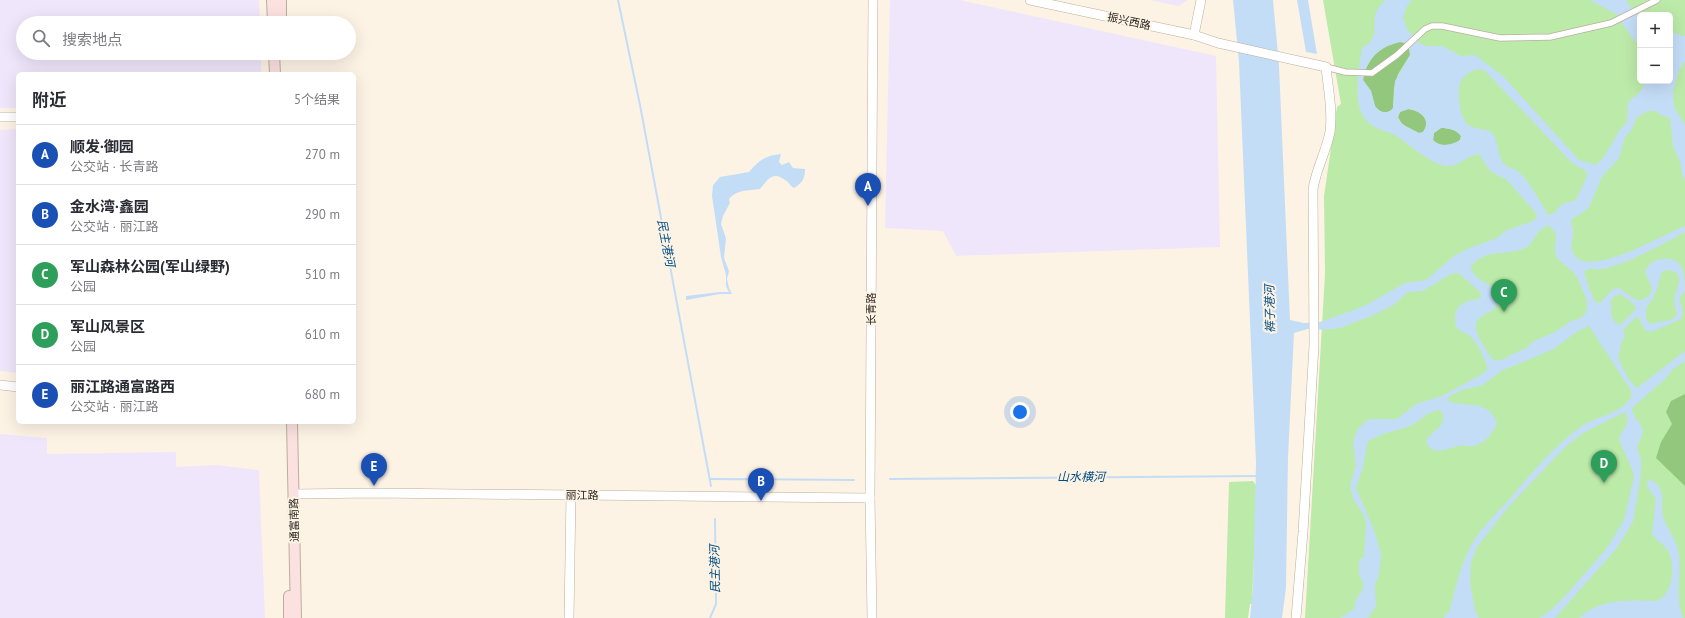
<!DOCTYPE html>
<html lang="zh">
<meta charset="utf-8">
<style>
body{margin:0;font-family:"PT Sans","Noto Sans SC",sans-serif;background:#f2f2f3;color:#2b2b33}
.controls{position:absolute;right:12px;top:12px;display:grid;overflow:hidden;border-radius:6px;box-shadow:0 4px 16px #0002}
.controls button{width:36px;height:36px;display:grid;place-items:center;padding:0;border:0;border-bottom:1px solid #e1e1e2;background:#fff;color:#2b2b33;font:20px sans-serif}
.you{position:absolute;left:1020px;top:412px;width:14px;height:14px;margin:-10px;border:3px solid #fff;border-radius:50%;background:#1a73e8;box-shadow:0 0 0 6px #1a73e833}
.badge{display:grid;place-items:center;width:26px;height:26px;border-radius:50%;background:#0b8043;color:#fff;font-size:13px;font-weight:700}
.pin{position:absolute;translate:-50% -33px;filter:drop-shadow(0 1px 2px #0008)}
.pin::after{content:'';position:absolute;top:21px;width:14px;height:12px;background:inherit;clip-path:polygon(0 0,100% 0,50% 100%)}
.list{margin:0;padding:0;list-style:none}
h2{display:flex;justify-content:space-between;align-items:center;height:52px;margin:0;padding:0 16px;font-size:17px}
h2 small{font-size:13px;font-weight:400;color:#7c7c81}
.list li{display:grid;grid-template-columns:26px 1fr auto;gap:12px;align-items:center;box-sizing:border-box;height:60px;padding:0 16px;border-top:1px solid #e1e1e2}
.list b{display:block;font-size:15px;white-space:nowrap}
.list p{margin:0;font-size:13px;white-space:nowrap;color:#7c7c81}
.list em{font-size:13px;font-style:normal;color:#7c7c81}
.icon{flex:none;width:22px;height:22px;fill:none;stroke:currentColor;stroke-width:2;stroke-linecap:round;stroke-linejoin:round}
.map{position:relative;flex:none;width:1685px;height:618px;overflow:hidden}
.search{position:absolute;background:#fff;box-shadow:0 4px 16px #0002;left:16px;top:16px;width:340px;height:44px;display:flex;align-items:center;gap:10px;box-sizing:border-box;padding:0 14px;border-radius:22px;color:#7c7c81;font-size:15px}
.panel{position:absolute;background:#fff;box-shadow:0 4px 16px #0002;left:16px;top:72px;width:340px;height:352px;border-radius:6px}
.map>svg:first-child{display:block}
.industrial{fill:#f0e6fb}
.green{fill:#bceaa9;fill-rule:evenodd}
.forest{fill:#94c77e}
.water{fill:#c4ddf7;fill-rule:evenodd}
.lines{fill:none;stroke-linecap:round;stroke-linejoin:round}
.stream{stroke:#c4ddf7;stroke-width:2}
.pedestrian-casing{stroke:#bbae9e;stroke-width:7}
.tertiary-casing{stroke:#bbae9e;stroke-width:10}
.secondary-casing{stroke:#bbae9e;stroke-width:12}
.pedestrian{stroke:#fff;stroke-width:5.5}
.tertiary{stroke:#fff;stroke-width:9}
.secondary{stroke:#fbe1e0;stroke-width:10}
.labels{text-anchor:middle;stroke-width:4;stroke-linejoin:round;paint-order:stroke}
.street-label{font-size:11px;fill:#2a261f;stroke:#fdf3e5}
.water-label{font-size:12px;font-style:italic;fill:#004d85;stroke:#fdf3e5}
</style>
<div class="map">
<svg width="1685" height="618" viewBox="0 0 1685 618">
<rect width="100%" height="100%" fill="#fdf3e5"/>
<!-- industrial -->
<g class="industrial">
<path d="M0 0H259L260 23H23V53H261V74H18V108H0Z"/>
<path d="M890 0H960L1216 56 1220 247 956 256 943 231 885 228Z"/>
<path d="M1150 0H1188L1178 6Z"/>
<path d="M18 129V373L0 371V130Z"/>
<path d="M0 434 47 438V454L176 452V467L216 465 259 470 265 618H0Z"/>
</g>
<!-- green -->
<g class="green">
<path d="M1323 0H1685V618H1305L1325 274 1324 196 1337 107 1341 104ZM1640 15H1670V81H1640Z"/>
<path d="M1253 481 1257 487 1252 604H1250L1248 618H1225L1229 482Z"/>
</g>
<!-- forest -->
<g class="forest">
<path d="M1400 42C1407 42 1410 48 1410 55L1398 74 1394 88 1393 108C1388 115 1380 113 1375 106L1371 91 1363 80C1367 59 1378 47 1400 42Z"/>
<path d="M1406 109C1418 109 1433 119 1423 132L1419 133 1402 124 1398 117 1400 112Z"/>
<path d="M1441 128C1449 128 1457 130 1461 136L1460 140C1453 145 1440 148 1433 140L1434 133Z"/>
<path d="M1685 394V486L1656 458 1661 442 1672 424 1666 412 1671 401Z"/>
</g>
<!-- water -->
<g class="water">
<path d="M1233 0H1273L1279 65 1290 320 1304 323 1320 322 1354 310 1366 305 1405 283 1426 280 1454 256 1467 249 1497 238 1505 231 1533 221 1537 217 1535 212 1507 180 1490 171 1479 154C1467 155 1458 168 1445 166 1434 165 1410 146 1401 139 1391 131 1382 132 1373 126 1349 113 1359 70 1362 48 1382 37 1370 25 1377 10 1379 6 1383 3 1385 0H1412L1407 6 1403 17 1407 29 1419 43 1426 46H1442L1461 56 1475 55 1503 76 1579 160 1596 165 1604 157 1619 131 1627 122 1628 102 1638 94 1647 81H1670V32L1685 36V61L1679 70 1673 91 1674 107 1685 125V181L1682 174 1680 162 1673 146 1670 119 1668 117 1663 116 1655 111H1649L1637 117 1632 129 1625 137 1619 158 1602 177 1590 205 1586 210 1571 220C1571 224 1572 226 1573 229 1574 238 1569 244 1573 253 1587 281 1665 233 1685 226V232C1669 241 1605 277 1590 268L1584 272 1590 291 1596 303 1601 302 1613 289 1619 288 1636 300H1642C1660 292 1648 283 1645 271 1650 263 1653 260 1662 259 1684 256 1685 275 1685 291L1679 298 1683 312 1681 319 1651 332 1645 330 1639 318 1636 317 1623 330 1625 337C1618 345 1622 350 1618 356 1620 364 1630 384 1637 388L1685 351V361L1673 369 1665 379 1632 408C1632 419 1645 423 1642 435 1641 439 1638 443 1637 447L1641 460V474L1633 522 1616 549 1555 618H1539L1552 609 1567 594 1607 548 1624 520 1634 477C1632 463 1622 452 1619 437 1624 428 1631 422 1625 412L1583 433 1564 448 1509 506 1477 547 1471 562 1470 582 1475 610 1479 618H1444L1445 613H1449C1456 587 1461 559 1477 536 1485 524 1497 513 1507 502 1529 476 1554 446 1582 426 1597 416 1625 413 1632 395L1630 389 1589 326 1578 331 1552 350 1501 371 1483 385 1462 390 1448 397V401C1468 408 1487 399 1497 422 1495 432 1484 444 1473 446 1468 447 1463 444 1458 446 1449 448 1439 454 1430 448L1426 442 1427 439C1433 430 1448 425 1442 412L1439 410 1429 413 1414 424 1407 427 1383 434 1370 440 1367 444 1363 467 1356 488 1374 530 1381 554 1379 575 1375 586 1376 606 1368 618H1340L1354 609 1356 600 1363 589V583L1359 574V560L1364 557 1366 525 1364 516 1353 498 1350 485 1356 465 1353 442 1357 430 1366 421 1371 419H1397L1416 404 1442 396 1484 373 1487 370C1488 362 1476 341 1470 336 1466 333 1461 332 1457 328 1453 319 1455 307 1464 303 1469 300 1475 300 1480 298L1481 293 1461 275 1457 273 1451 274 1423 291 1408 292 1392 306 1371 316 1340 328 1323 330 1311 328 1294 333 1288 458 1286 588 1282 618H1250L1253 587 1256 463 1239 62ZM1400 42 1405 43 1409 47 1410 55 1395 81 1393 108C1388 115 1380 113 1375 106L1371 91 1363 80C1367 59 1378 47 1400 42ZM1477 69 1484 70 1489 75 1572 163 1586 171 1587 176 1576 200 1562 204 1554 213 1548 215C1541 203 1529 181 1519 172 1514 168 1508 168 1503 163 1497 154 1499 142 1493 134 1488 128 1476 130 1468 125 1459 118 1456 88 1462 79 1466 74 1471 71 1477 69ZM1409 109C1420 111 1432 119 1423 132L1419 133C1411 129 1401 126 1398 117L1400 112ZM1441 128C1449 128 1457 130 1461 136L1460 140C1453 145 1440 148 1433 140L1434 133ZM1547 226H1550L1556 234 1555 253 1557 258 1574 273 1578 279 1587 301V311L1581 318 1571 321 1555 332 1534 341 1525 349 1510 355 1505 359 1496 361C1490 358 1487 351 1483 345 1460 308 1500 320 1498 298 1496 282 1471 281 1471 266 1488 248 1501 256 1520 250 1537 245 1533 231 1547 226ZM1666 270C1685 272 1679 282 1675 295 1673 301 1676 308 1677 314L1673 319 1650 324 1646 319V308C1657 293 1657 291 1661 273ZM1619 294 1629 300 1635 306 1636 309 1620 325C1610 323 1611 308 1611 300L1614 296Z"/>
<path d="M1297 0H1308L1317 54 1306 52Z"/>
<path d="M1590 0H1626L1635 14 1640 15V45L1633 39 1616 14Z"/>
<path d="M781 154 779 162 782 165 789 162 793 168 805 169C805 179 802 183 794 188 790 186 789 182 785 180 772 170 767 181 760 189 747 191 738 189 729 199L730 203 723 216 721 224 726 238 724 258 729 271 727 279 729 288 732 294H720L686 300V296L720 292H729L726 286V275L721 257 712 196 713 185 720 177 749 172C758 161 766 155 781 154Z"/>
<path d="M1648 479C1668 487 1660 501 1663 516 1666 528 1676 538 1678 550 1683 572 1674 596 1683 618H1579C1600 598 1630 600 1657 601 1674 593 1676 563 1667 549 1663 543 1655 540 1652 534L1656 499 1647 486Z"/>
</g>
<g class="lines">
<!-- stream -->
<g class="stream">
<path d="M618 0 640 105 711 486"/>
<path d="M710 479 854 480"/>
<path d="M890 479 1259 476"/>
<path d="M710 618 716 604 715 519"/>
</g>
<!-- pedestrian casing -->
<g class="pedestrian-casing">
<path id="pedestrian" d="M1326 67 1345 72 1372 73 1397 55 1425 29 1432 26H1442L1500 38 1550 37 1611 23 1657 0"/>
</g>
<!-- tertiary casing -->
<g class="tertiary-casing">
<g id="tertiary">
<path d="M1030 0 1194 35 1201 0"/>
<path d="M1194 35 1218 43 1326 67C1328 88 1333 111 1330 132 1326 152 1316 169 1313 189L1314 345 1303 532 1296 618"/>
<path d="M0 117H18"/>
<path d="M0 385 18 387"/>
<path d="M294 494 373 493 870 498"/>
<path d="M569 618 571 494"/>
<path d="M872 618 870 498 873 0"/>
</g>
</g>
<!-- secondary casing -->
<g class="secondary-casing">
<g id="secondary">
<path d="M272 0 273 23"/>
<path d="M281 0V23"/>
<path d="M274 53 275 74"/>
<path d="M292 422 296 618"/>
<path d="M289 596V618"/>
</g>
</g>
<!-- pedestrian -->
<use href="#pedestrian" class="pedestrian"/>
<!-- tertiary -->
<use href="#tertiary" class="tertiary"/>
<!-- secondary -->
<use href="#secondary" class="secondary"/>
</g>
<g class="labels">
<!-- street labels -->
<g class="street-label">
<text transform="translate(1129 21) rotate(12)" y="4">振兴西路</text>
<text transform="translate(871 309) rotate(-90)" y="4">长青路</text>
<text transform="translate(582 495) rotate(1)" y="4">丽江路</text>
<text transform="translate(294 520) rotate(-91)" y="4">通富南路</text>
</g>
<!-- water labels -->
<g class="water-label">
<text transform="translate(666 243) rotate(79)" y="4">民主港河</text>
<text transform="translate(1270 309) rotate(-91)" y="4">裤子港河</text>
<text x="1081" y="481">山水横河</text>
<text transform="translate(715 569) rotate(-91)" y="4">民主港河</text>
</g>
</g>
</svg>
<div class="controls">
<button>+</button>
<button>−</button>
</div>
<div class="you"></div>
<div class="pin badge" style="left:868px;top:206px;background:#1a4fb4">A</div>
<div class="pin badge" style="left:761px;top:501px;background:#1a4fb4">B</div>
<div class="pin badge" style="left:1504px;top:312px;background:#2e9e5b">C</div>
<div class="pin badge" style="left:1604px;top:483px;background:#2e9e5b">D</div>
<div class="pin badge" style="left:374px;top:486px;background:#1a4fb4">E</div>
<div class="search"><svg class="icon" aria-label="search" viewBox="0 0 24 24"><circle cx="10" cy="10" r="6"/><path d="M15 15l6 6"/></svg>搜索地点</div>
<section class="panel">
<h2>附近<small>5个结果</small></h2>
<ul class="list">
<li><span class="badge" style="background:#1a4fb4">A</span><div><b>顺发·御园</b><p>公交站 · 长青路</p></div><em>270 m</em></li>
<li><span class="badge" style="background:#1a4fb4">B</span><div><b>金水湾·鑫园</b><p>公交站 · 丽江路</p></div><em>290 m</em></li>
<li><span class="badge" style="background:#2e9e5b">C</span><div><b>军山森林公园(军山绿野)</b><p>公园</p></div><em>510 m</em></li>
<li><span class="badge" style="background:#2e9e5b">D</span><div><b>军山风景区</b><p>公园</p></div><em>610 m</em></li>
<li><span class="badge" style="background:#1a4fb4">E</span><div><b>丽江路通富路西</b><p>公交站 · 丽江路</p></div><em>680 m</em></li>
</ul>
</section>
</div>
